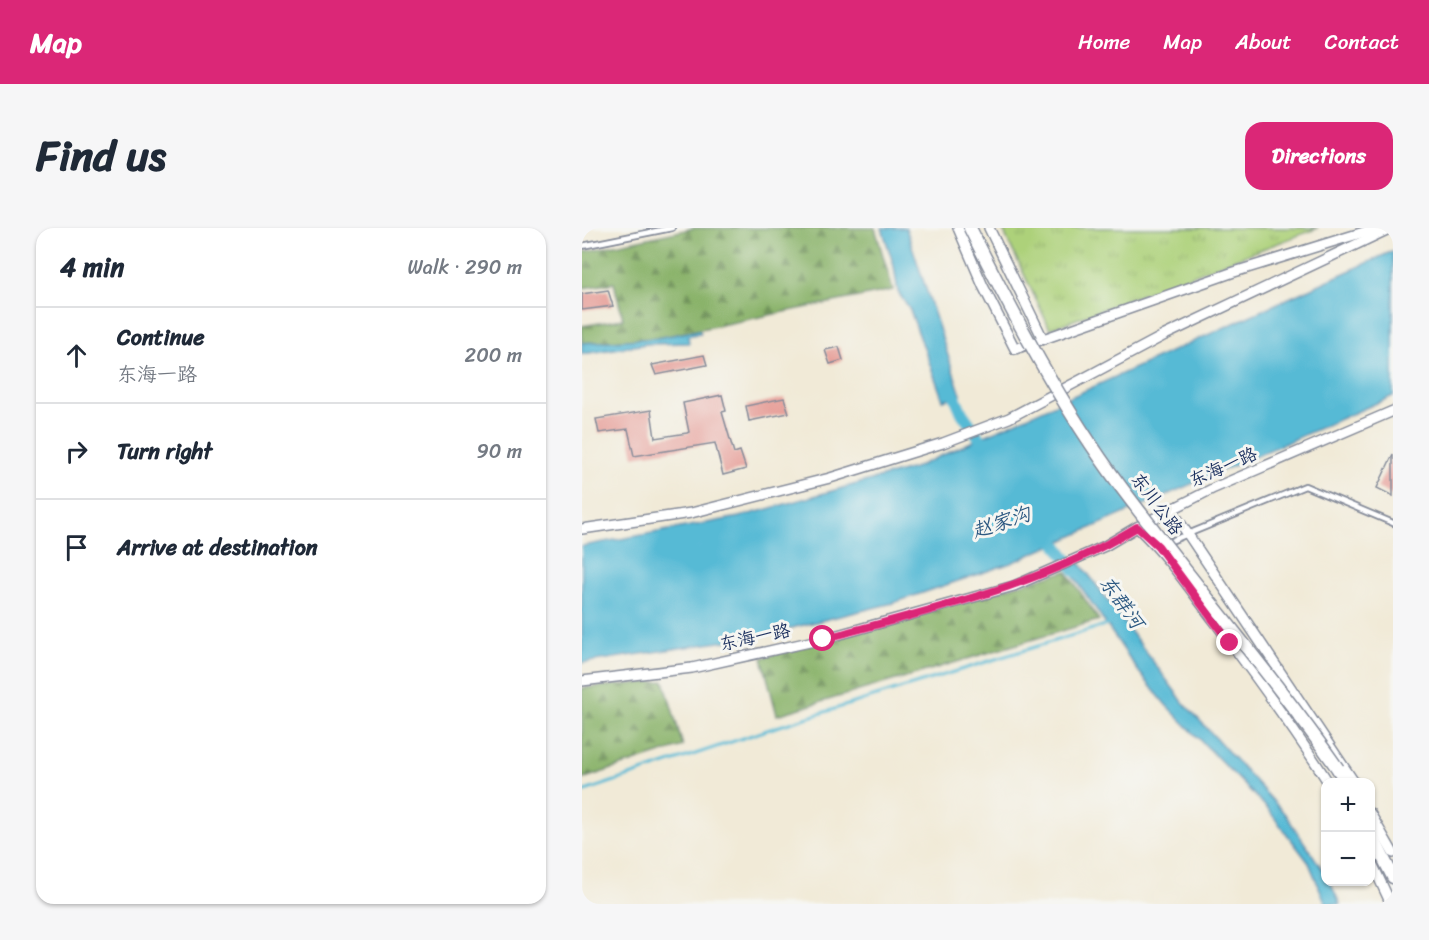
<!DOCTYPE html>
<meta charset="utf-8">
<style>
body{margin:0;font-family:Sriracha,"LXGW WenKai TC",sans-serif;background:#f6f6f7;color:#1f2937}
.controls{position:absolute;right:18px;bottom:18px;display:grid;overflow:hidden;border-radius:12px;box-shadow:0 2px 4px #0004}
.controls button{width:54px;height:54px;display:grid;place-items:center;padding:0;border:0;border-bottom:2px solid #e0e1e3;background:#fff;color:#1f2937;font:30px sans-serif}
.stop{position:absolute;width:18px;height:18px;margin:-14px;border:4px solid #db2777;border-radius:50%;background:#fff}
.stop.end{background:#db2777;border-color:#fff;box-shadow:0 2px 6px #0008}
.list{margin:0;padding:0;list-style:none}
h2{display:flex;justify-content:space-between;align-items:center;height:78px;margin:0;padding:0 24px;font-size:26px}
h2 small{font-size:20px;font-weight:400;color:#747a83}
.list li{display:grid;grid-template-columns:39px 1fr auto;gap:18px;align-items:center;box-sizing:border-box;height:96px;padding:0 24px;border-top:2px solid #e0e1e3}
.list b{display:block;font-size:22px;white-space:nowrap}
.list p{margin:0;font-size:20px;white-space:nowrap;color:#747a83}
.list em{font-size:20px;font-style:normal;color:#747a83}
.icon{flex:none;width:33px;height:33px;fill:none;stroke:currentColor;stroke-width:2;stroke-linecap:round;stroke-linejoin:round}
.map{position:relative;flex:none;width:811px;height:676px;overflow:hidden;border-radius:18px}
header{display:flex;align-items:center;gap:36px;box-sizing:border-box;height:84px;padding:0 30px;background:#db2777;color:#fff}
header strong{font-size:28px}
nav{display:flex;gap:33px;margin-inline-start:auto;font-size:21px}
.intro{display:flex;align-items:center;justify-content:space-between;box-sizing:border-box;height:144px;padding:0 36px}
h1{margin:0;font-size:42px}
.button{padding:15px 27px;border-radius:18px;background:#db2777;color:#fff;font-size:21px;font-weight:700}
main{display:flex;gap:36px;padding:0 36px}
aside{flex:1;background:#fff;border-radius:18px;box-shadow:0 2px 4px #0004}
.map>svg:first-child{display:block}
.forest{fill:url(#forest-firs);stroke:#527164;stroke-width:1.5}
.park{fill:url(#park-tufts);stroke:#64806c;stroke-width:1.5}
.water{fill:#56bad5;stroke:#38749a;stroke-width:1.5}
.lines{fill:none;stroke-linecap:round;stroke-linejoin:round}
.stream{stroke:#56bad5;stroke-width:3}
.canal{stroke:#56bad5;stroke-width:12}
.building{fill:#e59690}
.service-casing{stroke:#868c9a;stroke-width:8}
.minor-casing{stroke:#868c9a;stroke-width:12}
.tertiary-casing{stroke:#868c9a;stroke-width:15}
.service{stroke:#fff;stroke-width:4.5}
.minor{stroke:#fff;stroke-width:9}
.tertiary{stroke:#fff;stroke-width:12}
.tertiary-bridge-casing{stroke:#868c9a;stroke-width:15;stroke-linecap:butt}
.tertiary-bridge{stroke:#fff;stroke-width:12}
.route{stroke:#db2777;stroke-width:8}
.labels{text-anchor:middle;stroke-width:6;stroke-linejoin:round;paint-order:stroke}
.street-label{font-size:18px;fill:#1b2f5e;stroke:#f6f6f2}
.water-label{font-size:20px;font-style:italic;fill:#2d5982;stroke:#f6f6f2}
</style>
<header>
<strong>Map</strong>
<nav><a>Home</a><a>Map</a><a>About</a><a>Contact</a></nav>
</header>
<div class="intro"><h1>Find us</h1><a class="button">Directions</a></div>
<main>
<aside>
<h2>4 min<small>Walk · 290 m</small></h2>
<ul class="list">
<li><svg class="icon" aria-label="ahead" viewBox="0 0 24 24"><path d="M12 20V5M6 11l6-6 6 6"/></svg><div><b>Continue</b><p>东海一路</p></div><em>200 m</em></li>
<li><svg class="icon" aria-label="right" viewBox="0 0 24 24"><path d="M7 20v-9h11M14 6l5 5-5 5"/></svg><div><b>Turn right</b></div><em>90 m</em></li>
<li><svg class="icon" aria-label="arrive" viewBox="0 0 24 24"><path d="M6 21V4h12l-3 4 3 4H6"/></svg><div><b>Arrive at destination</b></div></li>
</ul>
</aside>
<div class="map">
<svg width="811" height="676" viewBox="0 0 811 676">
<defs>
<pattern id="forest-firs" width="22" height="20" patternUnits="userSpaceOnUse" patternTransform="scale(1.5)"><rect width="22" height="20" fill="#8ab36a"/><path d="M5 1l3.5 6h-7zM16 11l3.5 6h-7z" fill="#70925a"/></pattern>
<pattern id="park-tufts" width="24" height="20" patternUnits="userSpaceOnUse" patternTransform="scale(1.5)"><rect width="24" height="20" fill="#add17a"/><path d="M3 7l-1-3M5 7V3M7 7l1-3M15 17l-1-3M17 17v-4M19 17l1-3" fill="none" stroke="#94b46c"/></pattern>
</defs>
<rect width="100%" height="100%" fill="#f6f6f2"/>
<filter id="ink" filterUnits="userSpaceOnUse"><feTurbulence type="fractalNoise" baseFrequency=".0167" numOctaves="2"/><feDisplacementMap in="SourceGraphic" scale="12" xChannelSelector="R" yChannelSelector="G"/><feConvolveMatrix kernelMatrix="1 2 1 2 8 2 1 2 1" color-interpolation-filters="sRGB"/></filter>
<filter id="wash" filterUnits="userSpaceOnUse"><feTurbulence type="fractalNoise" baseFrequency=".008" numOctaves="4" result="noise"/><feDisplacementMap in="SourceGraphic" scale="24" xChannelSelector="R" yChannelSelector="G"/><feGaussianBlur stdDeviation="1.35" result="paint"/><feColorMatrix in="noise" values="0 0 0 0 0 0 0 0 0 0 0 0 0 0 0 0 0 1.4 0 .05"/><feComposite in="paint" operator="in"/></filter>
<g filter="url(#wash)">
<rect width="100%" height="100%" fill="#f1ead7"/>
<!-- forest -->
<g class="forest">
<path d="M113 0H293L311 62 75 110 0 115V98L41 91 32 55 0 60V24Z"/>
<path d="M484 343 517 392 195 487 180 430Z"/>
<path d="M82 453 101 518 0 551V460Z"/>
</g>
<!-- park -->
<path class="park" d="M420 0H736L468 101Z"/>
<!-- water -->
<g class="water">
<path d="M300 0H324L379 167 361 172 328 82 316 64 312 38Z"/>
<path d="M811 23V168L429 335 311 375 177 408 0 435V318L157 289 332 240Z"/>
<path d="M117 102 119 105 106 108 107 115 64 116 0 126V115L75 110Z"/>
<path d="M498 335 601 474 703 586 743 645 744 654H748L758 676H744L727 635 685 580 584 477 557 444 485 339Z"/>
</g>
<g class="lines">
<!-- stream -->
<path class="stream" d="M0 564 188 501 527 396"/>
<!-- canal -->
<g class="canal">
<path d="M367 154 380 185 406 222"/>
<path d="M464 302 494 344"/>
</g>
</g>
<g id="blocks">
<!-- building -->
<g class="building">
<path d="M26 62 31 78 0 82V66Z"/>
<path d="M257 119 261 132 248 136 243 122Z"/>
<path d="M122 127 125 137 74 147 70 137Z"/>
<path d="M140 167 144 183 140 184 152 225 158 223 164 241 141 247 133 215 52 228 46 201 17 205 14 191 69 182 73 210 105 205 107 204 101 175Z"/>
<path d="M202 170 207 185 167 193 164 178Z"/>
<path d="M811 226V268L795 260Z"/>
</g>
</g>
</g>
<g filter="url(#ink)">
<use href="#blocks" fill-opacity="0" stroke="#868c9a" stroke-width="1.5"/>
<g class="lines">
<!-- service casing -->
<g class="service-casing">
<g id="service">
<path d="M0 18 90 0"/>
<path d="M584 315 723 258 811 295"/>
</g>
</g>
<!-- minor casing -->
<g class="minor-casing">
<g id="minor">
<path d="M376 0 401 58 433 121 649 45 795 0"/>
<path d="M407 0 461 111"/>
<path d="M589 281 772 554"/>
<path d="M555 299C585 327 608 361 633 394 672 446 711 499 746 554"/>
<path d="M0 301 109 285 248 250 361 215 427 190 583 107 809 0"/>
<path d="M0 453 110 440 241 411 432 358 523 318 555 299 632 260 811 183"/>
<path d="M788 585 811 625"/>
<path d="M788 631 809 676"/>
</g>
</g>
<!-- tertiary casing -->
<g class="tertiary-casing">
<g id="tertiary">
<path d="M756 541 764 554"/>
<path d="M788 604 811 649"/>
</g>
</g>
<!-- service -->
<use href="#service" class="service"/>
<!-- minor -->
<use href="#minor" class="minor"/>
<!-- tertiary -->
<use href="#tertiary" class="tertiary"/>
<!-- tertiary-bridge casing -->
<g class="tertiary-bridge-casing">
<path id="tertiary-bridge" d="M388 0C433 90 479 178 539 259 610 354 688 444 756 541"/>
</g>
<!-- tertiary-bridge -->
<use href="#tertiary-bridge" class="tertiary-bridge"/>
</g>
</g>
<g class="lines" filter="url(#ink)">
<!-- route -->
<path class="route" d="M241 411C350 381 457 359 555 299L576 318 648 415"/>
</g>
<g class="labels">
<!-- street labels -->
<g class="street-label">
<text transform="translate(641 239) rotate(-24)" y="6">东海一路</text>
<text transform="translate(575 276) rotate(53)" y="6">东川公路</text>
<text transform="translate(173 409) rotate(-12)" y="6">东海一路</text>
</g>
<!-- water labels -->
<g class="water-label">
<text transform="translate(419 294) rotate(-18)" y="7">赵家沟</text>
<text transform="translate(540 374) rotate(54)" y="7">东群河</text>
</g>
</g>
</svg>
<div class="controls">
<button>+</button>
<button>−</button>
</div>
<div class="stop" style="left:241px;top:411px"></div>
<div class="stop end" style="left:648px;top:415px"></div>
</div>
</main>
